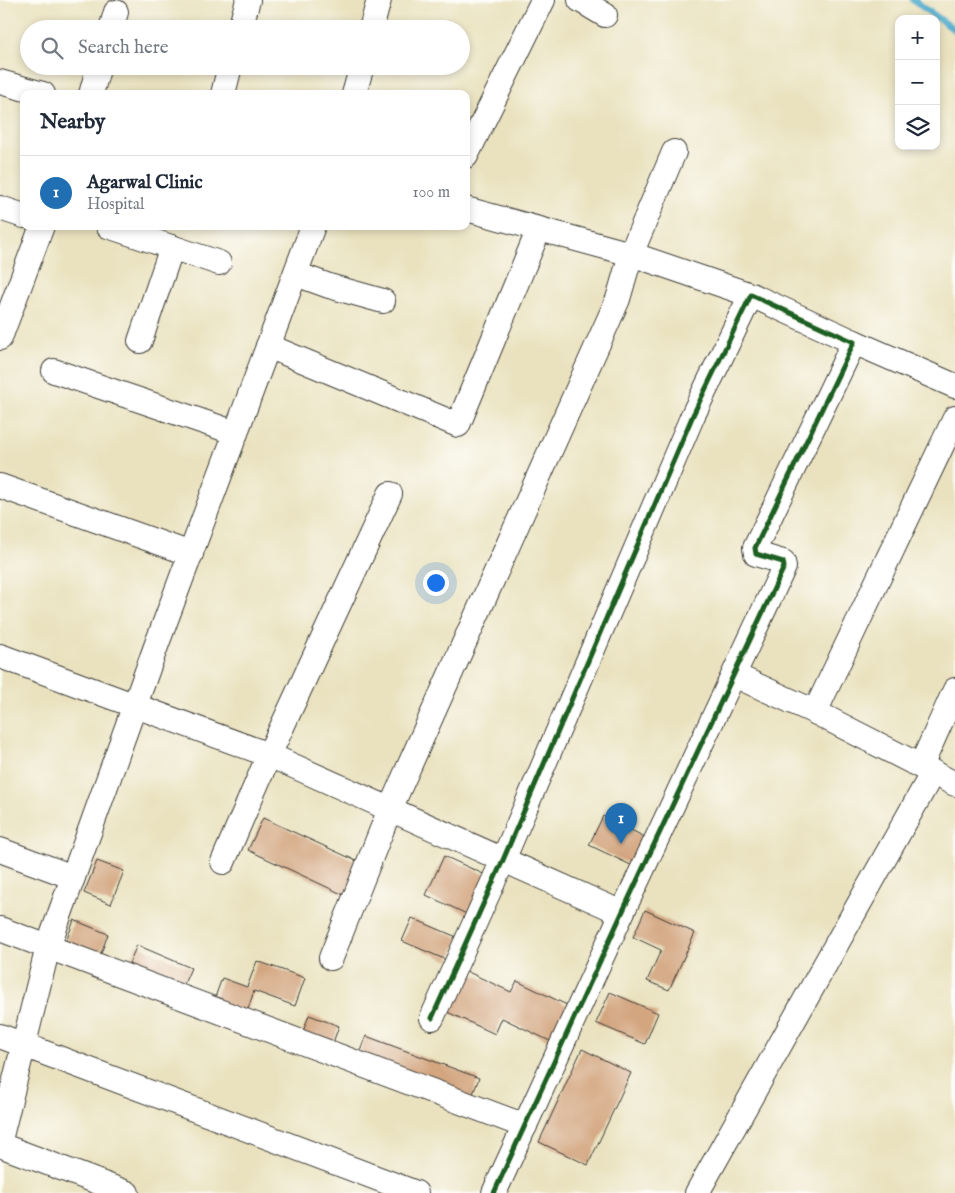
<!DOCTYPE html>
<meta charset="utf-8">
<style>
body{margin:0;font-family:"IM FELL English",serif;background:#f6f6f7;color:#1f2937}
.controls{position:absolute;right:15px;top:15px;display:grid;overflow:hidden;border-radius:10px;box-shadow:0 2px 8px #0003}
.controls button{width:45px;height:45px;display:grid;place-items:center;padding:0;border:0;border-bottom:1px solid #e0e1e3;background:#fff;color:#1f2937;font:25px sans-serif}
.you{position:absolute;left:435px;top:582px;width:18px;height:18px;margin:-12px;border:4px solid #fff;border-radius:50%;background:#1a73e8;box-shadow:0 0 0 8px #1a73e833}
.badge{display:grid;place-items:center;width:32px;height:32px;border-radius:50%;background:#1f6fb2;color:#fff;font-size:16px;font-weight:700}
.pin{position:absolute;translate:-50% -41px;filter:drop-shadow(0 1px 2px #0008)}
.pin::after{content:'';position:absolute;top:26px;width:18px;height:15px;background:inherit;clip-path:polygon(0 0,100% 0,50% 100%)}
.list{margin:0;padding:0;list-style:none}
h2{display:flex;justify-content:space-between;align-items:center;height:65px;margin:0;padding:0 20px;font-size:21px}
h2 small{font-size:16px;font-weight:400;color:#747a83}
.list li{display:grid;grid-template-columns:32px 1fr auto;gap:15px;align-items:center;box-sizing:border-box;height:75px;padding:0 20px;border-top:1px solid #e0e1e3}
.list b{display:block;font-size:19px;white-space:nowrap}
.list p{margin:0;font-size:16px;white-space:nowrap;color:#747a83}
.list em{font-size:16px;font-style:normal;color:#747a83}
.icon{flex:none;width:28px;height:28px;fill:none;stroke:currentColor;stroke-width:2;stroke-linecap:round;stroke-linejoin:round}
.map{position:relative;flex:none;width:955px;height:1193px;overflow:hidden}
.search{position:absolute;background:#fff;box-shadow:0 2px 8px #0003;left:20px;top:20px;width:450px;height:55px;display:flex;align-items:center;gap:12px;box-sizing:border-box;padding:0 18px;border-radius:28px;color:#747a83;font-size:19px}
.panel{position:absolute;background:#fff;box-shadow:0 2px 8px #0003;left:20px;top:90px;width:450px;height:140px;border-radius:10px}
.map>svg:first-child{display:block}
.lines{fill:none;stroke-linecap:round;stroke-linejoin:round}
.stream{stroke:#4faccd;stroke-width:7}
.building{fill:#d3a680}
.minor-casing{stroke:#3b3a34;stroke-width:26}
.minor{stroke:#fff;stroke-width:24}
.cycleway-casing{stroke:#fdfcf7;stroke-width:8}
.cycleway{stroke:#1b5e20;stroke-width:5}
</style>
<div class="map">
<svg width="955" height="1193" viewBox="0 0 955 1193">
<rect width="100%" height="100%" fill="#fdfcf7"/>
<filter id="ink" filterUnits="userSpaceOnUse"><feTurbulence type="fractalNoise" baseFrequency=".02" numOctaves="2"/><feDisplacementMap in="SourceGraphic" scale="10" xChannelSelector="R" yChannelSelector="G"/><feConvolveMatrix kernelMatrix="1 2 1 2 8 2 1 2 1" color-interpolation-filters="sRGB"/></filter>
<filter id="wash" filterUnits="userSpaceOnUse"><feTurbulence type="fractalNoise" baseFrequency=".0096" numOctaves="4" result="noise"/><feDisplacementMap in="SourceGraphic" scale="20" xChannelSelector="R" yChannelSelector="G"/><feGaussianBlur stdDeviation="1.12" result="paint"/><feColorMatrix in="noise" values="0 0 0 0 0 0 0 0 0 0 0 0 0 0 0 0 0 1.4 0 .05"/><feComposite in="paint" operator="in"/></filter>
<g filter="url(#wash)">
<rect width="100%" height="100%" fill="#eae2bf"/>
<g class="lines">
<!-- stream -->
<path class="stream" d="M913 0 955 30"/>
</g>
<g id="blocks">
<!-- building -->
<g class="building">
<path d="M603 816 649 839 635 867 589 845Z"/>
<path d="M263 818 361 863 346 896 248 850Z"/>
<path d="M444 856 490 877 471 916 426 895Z"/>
<path d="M97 861 124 871 111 904 84 893Z"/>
<path d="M645 910 695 933 669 990 647 981 661 950 633 937Z"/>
<path d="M412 918 459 938 449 961 402 941Z"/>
<path d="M74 920 108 934 99 959 65 945Z"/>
<path d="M137 945 191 968 181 991 127 968Z"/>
<path d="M257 961 305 978 295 1006 254 991 246 1015 213 1003 222 978 247 987Z"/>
<path d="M464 970 511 992 517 981 569 1006 552 1042 502 1018 495 1034 445 1011Z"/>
<path d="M610 992 658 1013 645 1044 596 1023Z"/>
<path d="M309 1015 339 1026 331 1048 301 1037Z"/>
<path d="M366 1036 479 1078 471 1099 358 1056Z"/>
<path d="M582 1049 631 1073 588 1165 539 1142Z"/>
</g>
</g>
</g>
<g filter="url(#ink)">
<use href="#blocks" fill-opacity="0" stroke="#3b3a34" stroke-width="1"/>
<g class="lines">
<!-- minor casing -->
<g class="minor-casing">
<g id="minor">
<path d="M580 0 605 15"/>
<path d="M111 29 116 12"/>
<path d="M240 29 248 0"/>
<path d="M371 29 379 0"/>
<path d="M0 82 43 94"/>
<path d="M91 94 99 66"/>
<path d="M223 94 230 66"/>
<path d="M354 94 362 66"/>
<path d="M466 156 543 0"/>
<path d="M0 208 24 216"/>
<path d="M466 209 631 254 751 295"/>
<path d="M108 226 219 263"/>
<path d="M296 274 329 286 383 301"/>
<path d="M0 338 42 226"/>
<path d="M140 341 172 247"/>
<path d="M854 342 955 386"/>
<path d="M268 346 458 425 539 229"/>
<path d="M54 371 236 433"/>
<path d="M0 486 191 554"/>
<path d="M0 656 269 755 622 913"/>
<path d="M734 675 815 712 955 784"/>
<path d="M815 712 955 418"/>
<path d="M921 766 955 690"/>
<path d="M0 850 73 877"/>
<path d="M223 862 269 755 390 494"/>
<path d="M0 929 525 1126"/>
<path d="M331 958 390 809 618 299 631 254 674 152"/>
<path d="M432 1018 503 860 693 415 751 295 854 342 755 548 756 554 783 562 784 567 622 913 494 1193"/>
<path d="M0 1036 416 1193"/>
<path d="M0 1140 48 947 155 649 313 226"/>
<path d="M0 1145 127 1193"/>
<path d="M697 1193 933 772"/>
</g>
</g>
<!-- minor -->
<use href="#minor" class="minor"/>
<!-- cycleway casing -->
<g class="cycleway-casing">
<path id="cycleway" d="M432 1018 503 860 693 415 751 295 854 342 755 548 756 554 783 562 784 567 622 913 494 1193"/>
</g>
<!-- cycleway -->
<use href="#cycleway" class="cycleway"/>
</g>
</g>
</svg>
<div class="controls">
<button>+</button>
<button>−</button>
<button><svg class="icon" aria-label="layers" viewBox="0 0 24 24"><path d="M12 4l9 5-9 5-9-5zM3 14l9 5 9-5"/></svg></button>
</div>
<div class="you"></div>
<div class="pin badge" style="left:621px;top:844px">1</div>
<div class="search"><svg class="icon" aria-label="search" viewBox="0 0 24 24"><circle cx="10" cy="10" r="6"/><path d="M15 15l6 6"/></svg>Search here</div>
<section class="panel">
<h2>Nearby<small></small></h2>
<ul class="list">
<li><span class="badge">1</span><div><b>Agarwal Clinic</b><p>Hospital</p></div><em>100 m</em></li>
</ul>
</section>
</div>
